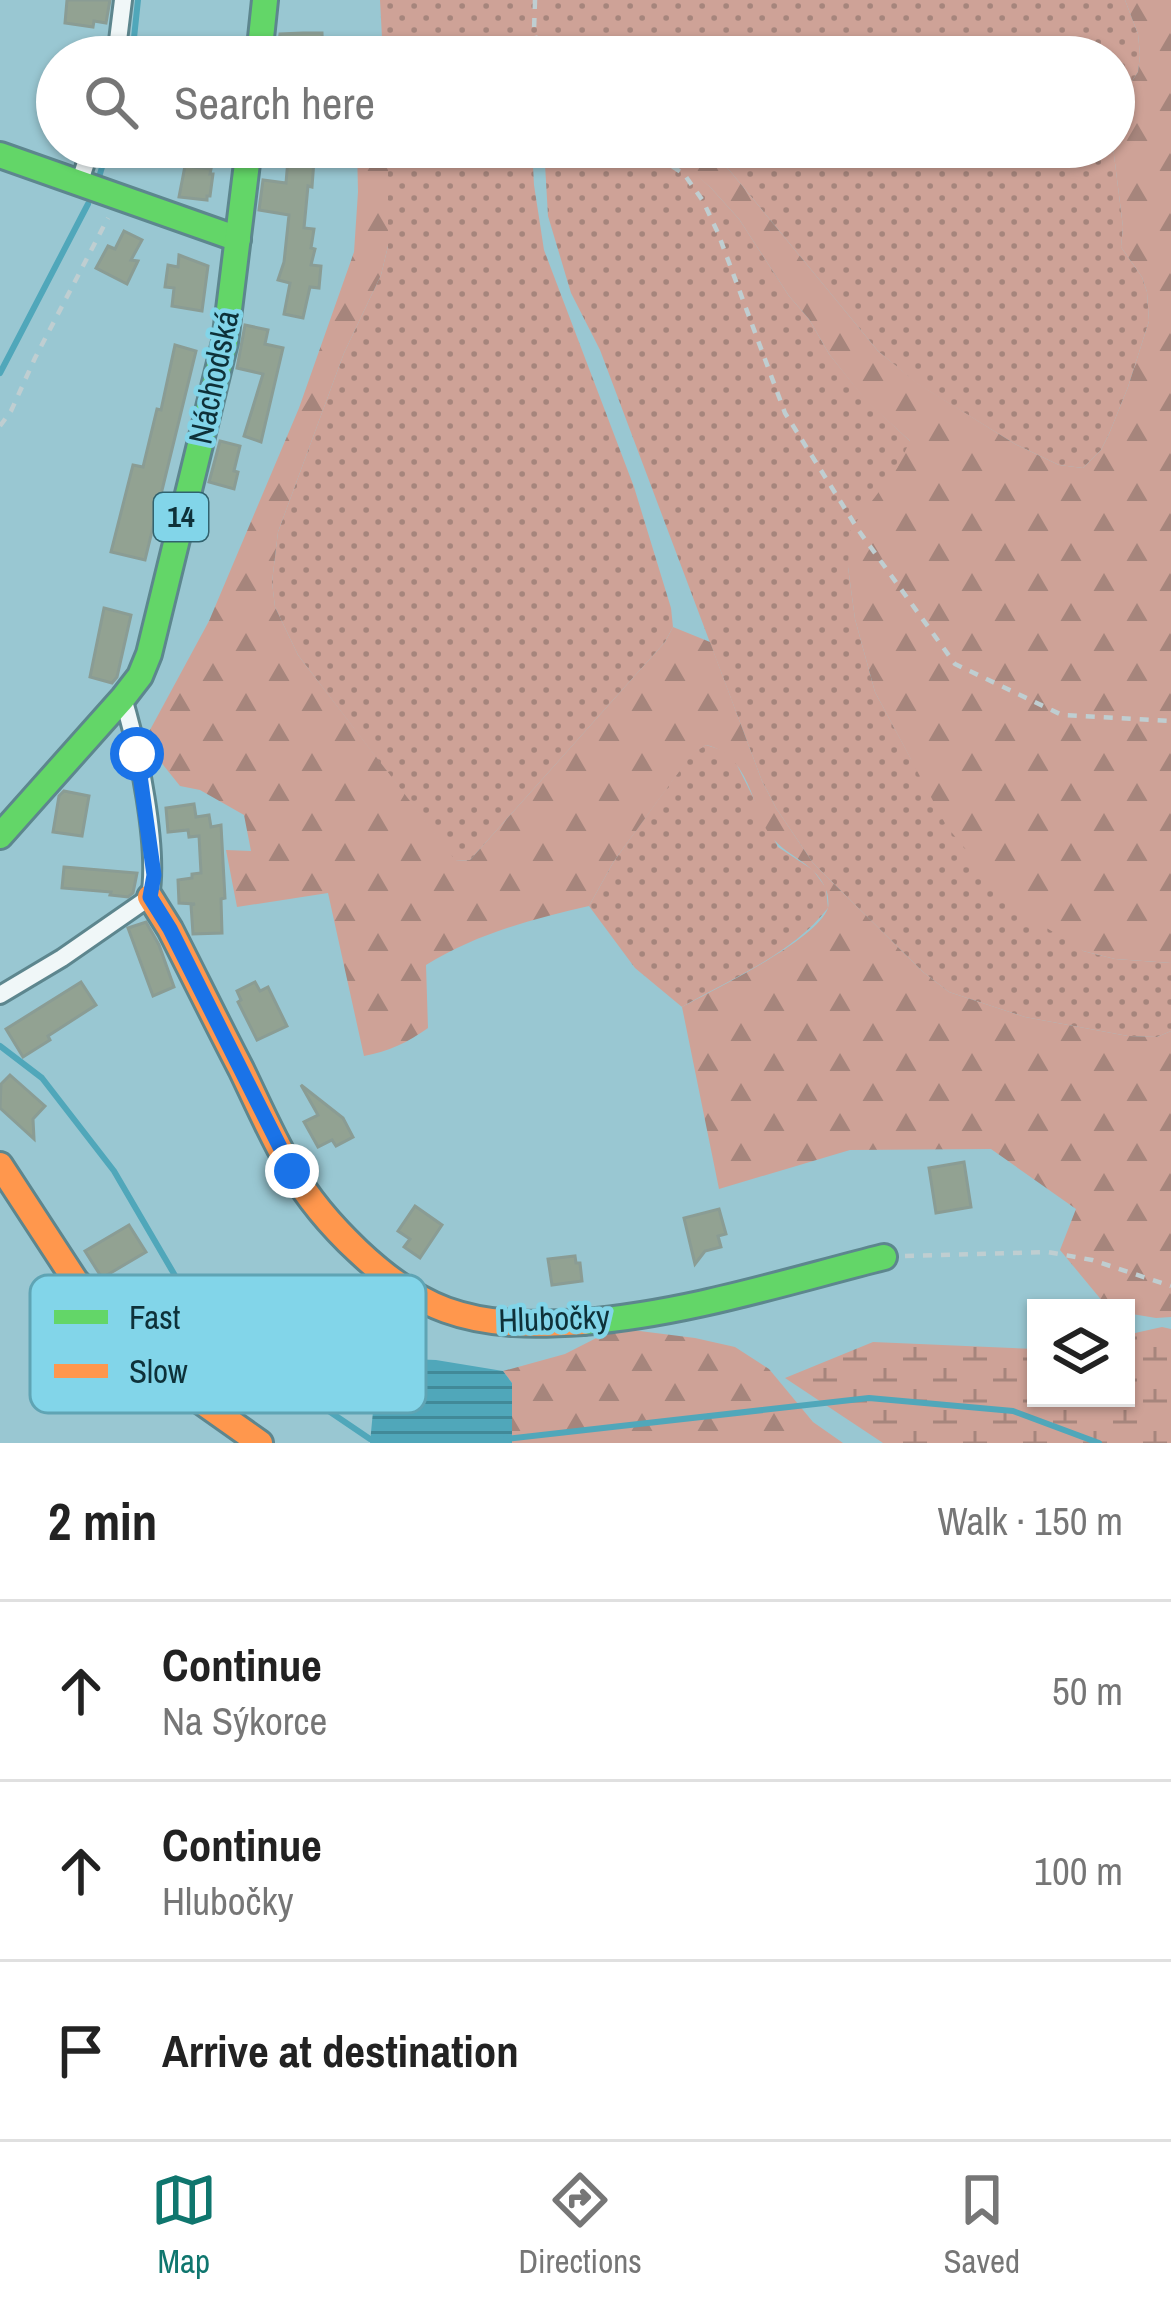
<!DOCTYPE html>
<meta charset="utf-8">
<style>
body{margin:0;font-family:"Archivo Narrow",sans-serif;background:#f6f6f6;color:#222}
.controls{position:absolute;right:36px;bottom:36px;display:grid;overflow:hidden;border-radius:0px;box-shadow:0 3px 9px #0004}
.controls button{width:108px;height:108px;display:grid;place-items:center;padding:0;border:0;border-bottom:3px solid #e0e0e0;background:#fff;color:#222;font:60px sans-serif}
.stop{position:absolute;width:36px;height:36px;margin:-27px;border:9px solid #1a73e8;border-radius:50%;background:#fff}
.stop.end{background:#1a73e8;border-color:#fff;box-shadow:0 3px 12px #0008}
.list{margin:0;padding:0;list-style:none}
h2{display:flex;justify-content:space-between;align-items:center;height:156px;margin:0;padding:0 48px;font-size:51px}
h2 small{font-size:39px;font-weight:400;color:#767676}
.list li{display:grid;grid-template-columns:78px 1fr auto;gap:36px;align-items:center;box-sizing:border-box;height:180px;padding:0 48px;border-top:3px solid #e0e0e0}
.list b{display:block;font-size:45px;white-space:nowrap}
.list p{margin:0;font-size:39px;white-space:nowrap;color:#767676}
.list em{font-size:39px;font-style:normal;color:#767676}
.icon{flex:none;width:66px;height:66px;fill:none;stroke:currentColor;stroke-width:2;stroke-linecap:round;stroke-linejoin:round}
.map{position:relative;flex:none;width:1171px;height:1443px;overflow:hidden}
.search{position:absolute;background:#fff;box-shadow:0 3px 9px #0004;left:36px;right:36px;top:36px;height:132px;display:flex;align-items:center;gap:30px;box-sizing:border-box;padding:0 42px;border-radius:66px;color:#767676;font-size:45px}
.sheet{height:696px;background:#fff}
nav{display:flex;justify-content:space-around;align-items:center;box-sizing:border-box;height:168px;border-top:3px solid #e0e0e0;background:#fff;font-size:33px;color:#767676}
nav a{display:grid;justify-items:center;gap:6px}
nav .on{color:#0f766e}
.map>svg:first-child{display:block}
.grass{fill:url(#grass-dots)}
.forest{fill:url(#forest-firs)}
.wetland{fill:url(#wetland-marsh)}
.water{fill:url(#water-rules)}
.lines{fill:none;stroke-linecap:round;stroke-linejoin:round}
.stream{stroke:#50a7ba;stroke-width:6}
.building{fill:#92a292;stroke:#8a9c94;stroke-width:3}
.street-casing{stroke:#5d868e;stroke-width:22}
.fast-casing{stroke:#5d868e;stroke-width:30}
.slow-casing{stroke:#5d868e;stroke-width:30}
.path{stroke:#bfced1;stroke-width:4.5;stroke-dasharray:9 9;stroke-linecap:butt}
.street{stroke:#f0f7f8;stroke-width:16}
.fast{stroke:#63d668;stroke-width:24}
.slow{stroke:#ff974d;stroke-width:24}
.route{stroke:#1a73e8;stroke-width:15}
.labels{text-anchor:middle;stroke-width:9;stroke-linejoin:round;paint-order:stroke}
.shield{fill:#82d5e9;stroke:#31626e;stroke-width:3}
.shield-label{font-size:30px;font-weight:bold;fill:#0e3139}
.street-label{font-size:33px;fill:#0e3139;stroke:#82d5e9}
.key{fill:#82d5e9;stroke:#5fa4b4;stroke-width:3}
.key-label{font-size:33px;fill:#0e3139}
</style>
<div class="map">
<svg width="1171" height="1443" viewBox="0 0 1171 1443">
<defs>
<pattern id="grass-dots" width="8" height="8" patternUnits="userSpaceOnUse" patternTransform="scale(3)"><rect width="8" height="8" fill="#cea297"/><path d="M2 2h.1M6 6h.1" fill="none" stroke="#a6857c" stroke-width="1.8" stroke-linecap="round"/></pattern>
<pattern id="forest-firs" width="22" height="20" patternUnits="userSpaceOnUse" patternTransform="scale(3)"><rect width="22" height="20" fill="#cea297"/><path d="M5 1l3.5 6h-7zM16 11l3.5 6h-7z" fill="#a6857c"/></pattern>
<pattern id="wetland-marsh" width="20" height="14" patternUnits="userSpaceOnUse" patternTransform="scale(3)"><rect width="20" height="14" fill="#cea297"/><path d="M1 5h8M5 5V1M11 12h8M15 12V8" fill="none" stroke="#a6857c"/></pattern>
<pattern id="water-rules" width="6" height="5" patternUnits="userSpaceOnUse" patternTransform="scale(3)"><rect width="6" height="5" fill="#50a7ba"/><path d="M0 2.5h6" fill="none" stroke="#418998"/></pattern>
</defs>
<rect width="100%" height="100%" fill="#99c7d2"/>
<!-- grass -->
<g class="grass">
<path d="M380 0H1125L1138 34 1140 55 1138 72 1128 87 1114 126V57H383Z"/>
<path d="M388 147H532L534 185 544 250 634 487 671 608 673 627 665 642 470 860 455 861 298 655 275 607 272 582 278 532 344 353 381 275 388 246Z"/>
<path d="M544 147H664L684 163 711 188 739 219 789 296 809 319 829 354 866 400 911 442 848 567 855 619 875 692 911 759 1083 951 1115 959 1171 963V1031L1157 1037 1128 1036 1025 1017 949 992 923 972 813 863 776 808 762 781 600 350 571 293 548 216Z"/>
<path d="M704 147H1113L1123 227 1121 247 1142 277 1147 292 1149 321 1128 387 1109 434 1101 450 1083 468 1059 465 1015 444 916 383 878 351 730 171Z"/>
<path d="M706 745 722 750 733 757 778 847 813 870 826 888 828 908C791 955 732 978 682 1007L635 968 589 906 614 861 692 753Z"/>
</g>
<!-- forest -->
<g class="forest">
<path d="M1125 0H1171V963L1115 959 1083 951 1034 920 1000 890 947 827 875 692 855 619 848 567 850 530 897 468 910 441 866 401 829 354 809 319 789 296 739 219 711 188 664 147H704L730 171 878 351 917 383 1015 444 1059 465 1083 468 1101 450 1109 434 1128 387 1149 321 1147 292 1142 277 1121 247 1123 227 1113 147 1114 126 1128 87 1138 72 1140 55 1138 34Z"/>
<path d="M357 147H388V246L381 275 344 353 278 532 272 582 275 607 298 655 456 861 470 860 665 642 673 627 710 642 762 781 776 808 813 863 923 972 949 992 1025 1017 1128 1036 1157 1037 1171 1031V1317L1156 1318 1126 1313V1308H1108L1060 1250 1076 1209 991 1149 850 1150 719 1189 682 1007C713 990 817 940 828 908 829 904 828 893 826 890 814 858 778 857 763 823 750 792 743 753 706 745L692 754 614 861 589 906C532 919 476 934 426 965L428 1028C407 1043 389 1051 364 1056L328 893 237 907 226 850 251 851 244 815 200 790 180 786 144 741 209 621 299 408 354 252 358 192Z"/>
<path d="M616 1328 695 1338 735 1347 769 1369 813 1422 843 1443H512V1383L503 1371 565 1354Z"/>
</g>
<!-- wetland -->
<path class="wetland" d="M1162 1327 1171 1329V1443H883L785 1378 873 1342 1036 1349V1398H1126V1335Z"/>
<!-- water -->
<path class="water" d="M410 1359 436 1360 503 1371 512 1383V1443H370L377 1369 391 1362Z"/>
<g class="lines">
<!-- stream -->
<g class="stream">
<path d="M132 57 138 0"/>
<path d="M97 184 108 147"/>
<path d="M0 373 88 204"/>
<path d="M0 1046 42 1078 114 1171 205 1327 370 1439H377"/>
<path d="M506 1439 869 1398 1013 1411 1099 1443"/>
</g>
</g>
<!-- building -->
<g class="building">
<path d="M67 0H110L106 23 94 21 93 27 65 23Z"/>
<path d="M303 33H322L323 57H277L280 34Z"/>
<path d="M289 147H315L312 187 308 186 304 228 314 229 311 248 315 249 311 265 321 266 319 288 310 287 303 318 284 314 290 283 278 280 284 262 289 215 259 210 263 180 286 183Z"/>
<path d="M185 166 211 169 210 174H213L210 196H207V200L179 197Z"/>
<path d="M124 231 142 240 131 260 138 261 127 284 96 268 108 246 115 249Z"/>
<path d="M179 255 208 266 202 311 172 306 174 288 165 287 168 265 178 267Z"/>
<path d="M245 325 268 330 265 344 283 348 261 442 244 436 263 374 237 368Z"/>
<path d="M175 345 196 351 145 560 111 552 133 465 143 467 157 409 161 410Z"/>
<path d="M220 441 240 446 234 471 238 472 234 489 209 482Z"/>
<path d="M104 608 131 615 117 677 112 683 90 677Z"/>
<path d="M64 791 89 796 82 836 53 832 59 796Z"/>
<path d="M194 804 196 817 209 815 211 827 221 825 225 898 221 899 222 933 193 934 191 905 195 904 179 903 178 880 192 878V874L201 873 199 836 189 837 188 830 168 832 166 808Z"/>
<path d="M64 867 137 873 133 893 128 897 110 895 111 892 62 888Z"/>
<path d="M146 922 159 945 174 987 153 996 128 928Z"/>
<path d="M81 982 96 1005 48 1036 50 1040 23 1057 6 1029Z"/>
<path d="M255 982 260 991 268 987 287 1026 257 1040 238 1002 241 1000 237 991Z"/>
<path d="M10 1075 45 1106 33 1119 34 1139 0 1108 1 1084Z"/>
<path d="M301 1085 343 1118 353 1137 336 1146 332 1140 318 1147 304 1122 318 1115Z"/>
<path d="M964 1162 971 1207 936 1213 929 1168Z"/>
<path d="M415 1206 442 1225 420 1258 404 1247 410 1239 398 1231Z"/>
<path d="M719 1209 726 1234 718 1236 721 1247 705 1251 695 1264 684 1218Z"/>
<path d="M129 1225 146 1252 102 1278 85 1251Z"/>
<path d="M575 1256 576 1263H580L582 1281 552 1285 548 1259Z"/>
</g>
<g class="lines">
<!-- street casing -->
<g class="street-casing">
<g id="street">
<path d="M116 57 123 0"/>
<path d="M80 181 91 147"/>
<path d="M0 995 62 958 150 897C159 847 138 748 123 698"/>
</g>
</g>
<!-- fast casing -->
<g class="fast-casing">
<g id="fast">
<path d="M259 57 265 0"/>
<path d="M0 155 238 239"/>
<path d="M0 836 123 698 140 676 149 654 225 342 249 147"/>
<path d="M583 1322C685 1314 785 1282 884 1257"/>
</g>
</g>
<!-- slow casing -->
<g class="slow-casing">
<g id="slow">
<path d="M150 897 170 929C194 976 217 1023 241 1069 257 1102 272 1137 291 1169 321 1221 388 1289 446 1310 490 1326 537 1325 583 1322"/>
<path d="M0 1165 75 1280 158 1371 260 1443"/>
</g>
</g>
<!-- path -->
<g class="path">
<path d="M535 0 534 31 540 57"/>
<path d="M642 147 684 174 703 201 718 233 785 413 859 531 955 664 1062 715 1171 721"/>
<path d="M0 426 11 411 35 358 108 218"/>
<path d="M905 1256 1048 1252 1092 1260 1171 1286"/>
</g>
<!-- street -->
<use href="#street" class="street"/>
<!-- fast -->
<use href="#fast" class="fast"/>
<!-- slow -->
<use href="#slow" class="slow"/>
</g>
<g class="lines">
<!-- route -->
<path class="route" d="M137 754 154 875 150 897 170 929 292 1171"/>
</g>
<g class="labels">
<!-- shield labels -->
<rect class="shield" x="154" y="493" width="54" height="48" rx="9"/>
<g class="shield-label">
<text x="181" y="527">14</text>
</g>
<!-- street labels -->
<g class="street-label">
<text transform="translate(213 377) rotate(-78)" y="12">Náchodská</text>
<text transform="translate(554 1318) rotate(-2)" y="12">Hlubočky</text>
</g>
</g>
<!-- legend -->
<rect x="30" y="1275" width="396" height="138" rx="18" class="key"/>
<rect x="54" y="1310" width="54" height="14" fill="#63d668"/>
<rect x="54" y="1364" width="54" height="14" fill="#ff974d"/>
<g class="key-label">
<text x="129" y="1329">Fast</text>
<text x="129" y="1383">Slow</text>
</g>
</svg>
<div class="controls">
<button><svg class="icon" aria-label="layers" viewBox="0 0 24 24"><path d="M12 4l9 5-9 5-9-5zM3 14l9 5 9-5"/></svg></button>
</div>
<div class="stop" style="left:137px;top:754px"></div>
<div class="stop end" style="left:292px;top:1171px"></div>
<div class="search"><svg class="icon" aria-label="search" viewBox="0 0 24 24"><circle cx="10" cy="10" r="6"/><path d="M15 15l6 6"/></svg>Search here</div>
</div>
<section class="sheet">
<h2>2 min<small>Walk · 150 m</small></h2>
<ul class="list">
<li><svg class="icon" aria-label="ahead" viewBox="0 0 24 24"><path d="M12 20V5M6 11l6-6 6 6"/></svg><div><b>Continue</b><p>Na Sýkorce</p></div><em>50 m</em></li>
<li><svg class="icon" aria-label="ahead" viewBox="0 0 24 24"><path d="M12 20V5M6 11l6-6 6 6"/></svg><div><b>Continue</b><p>Hlubočky</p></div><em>100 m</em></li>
<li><svg class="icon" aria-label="arrive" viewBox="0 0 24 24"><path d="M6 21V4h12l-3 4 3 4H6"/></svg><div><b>Arrive at destination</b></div></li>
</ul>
</section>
<nav>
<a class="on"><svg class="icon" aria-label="map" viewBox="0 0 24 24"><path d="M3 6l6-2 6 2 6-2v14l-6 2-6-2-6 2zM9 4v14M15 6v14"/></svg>Map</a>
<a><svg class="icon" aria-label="directions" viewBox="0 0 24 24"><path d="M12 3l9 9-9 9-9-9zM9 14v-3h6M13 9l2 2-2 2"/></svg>Directions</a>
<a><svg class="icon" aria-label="saved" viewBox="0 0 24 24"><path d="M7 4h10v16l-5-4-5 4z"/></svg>Saved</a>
</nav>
